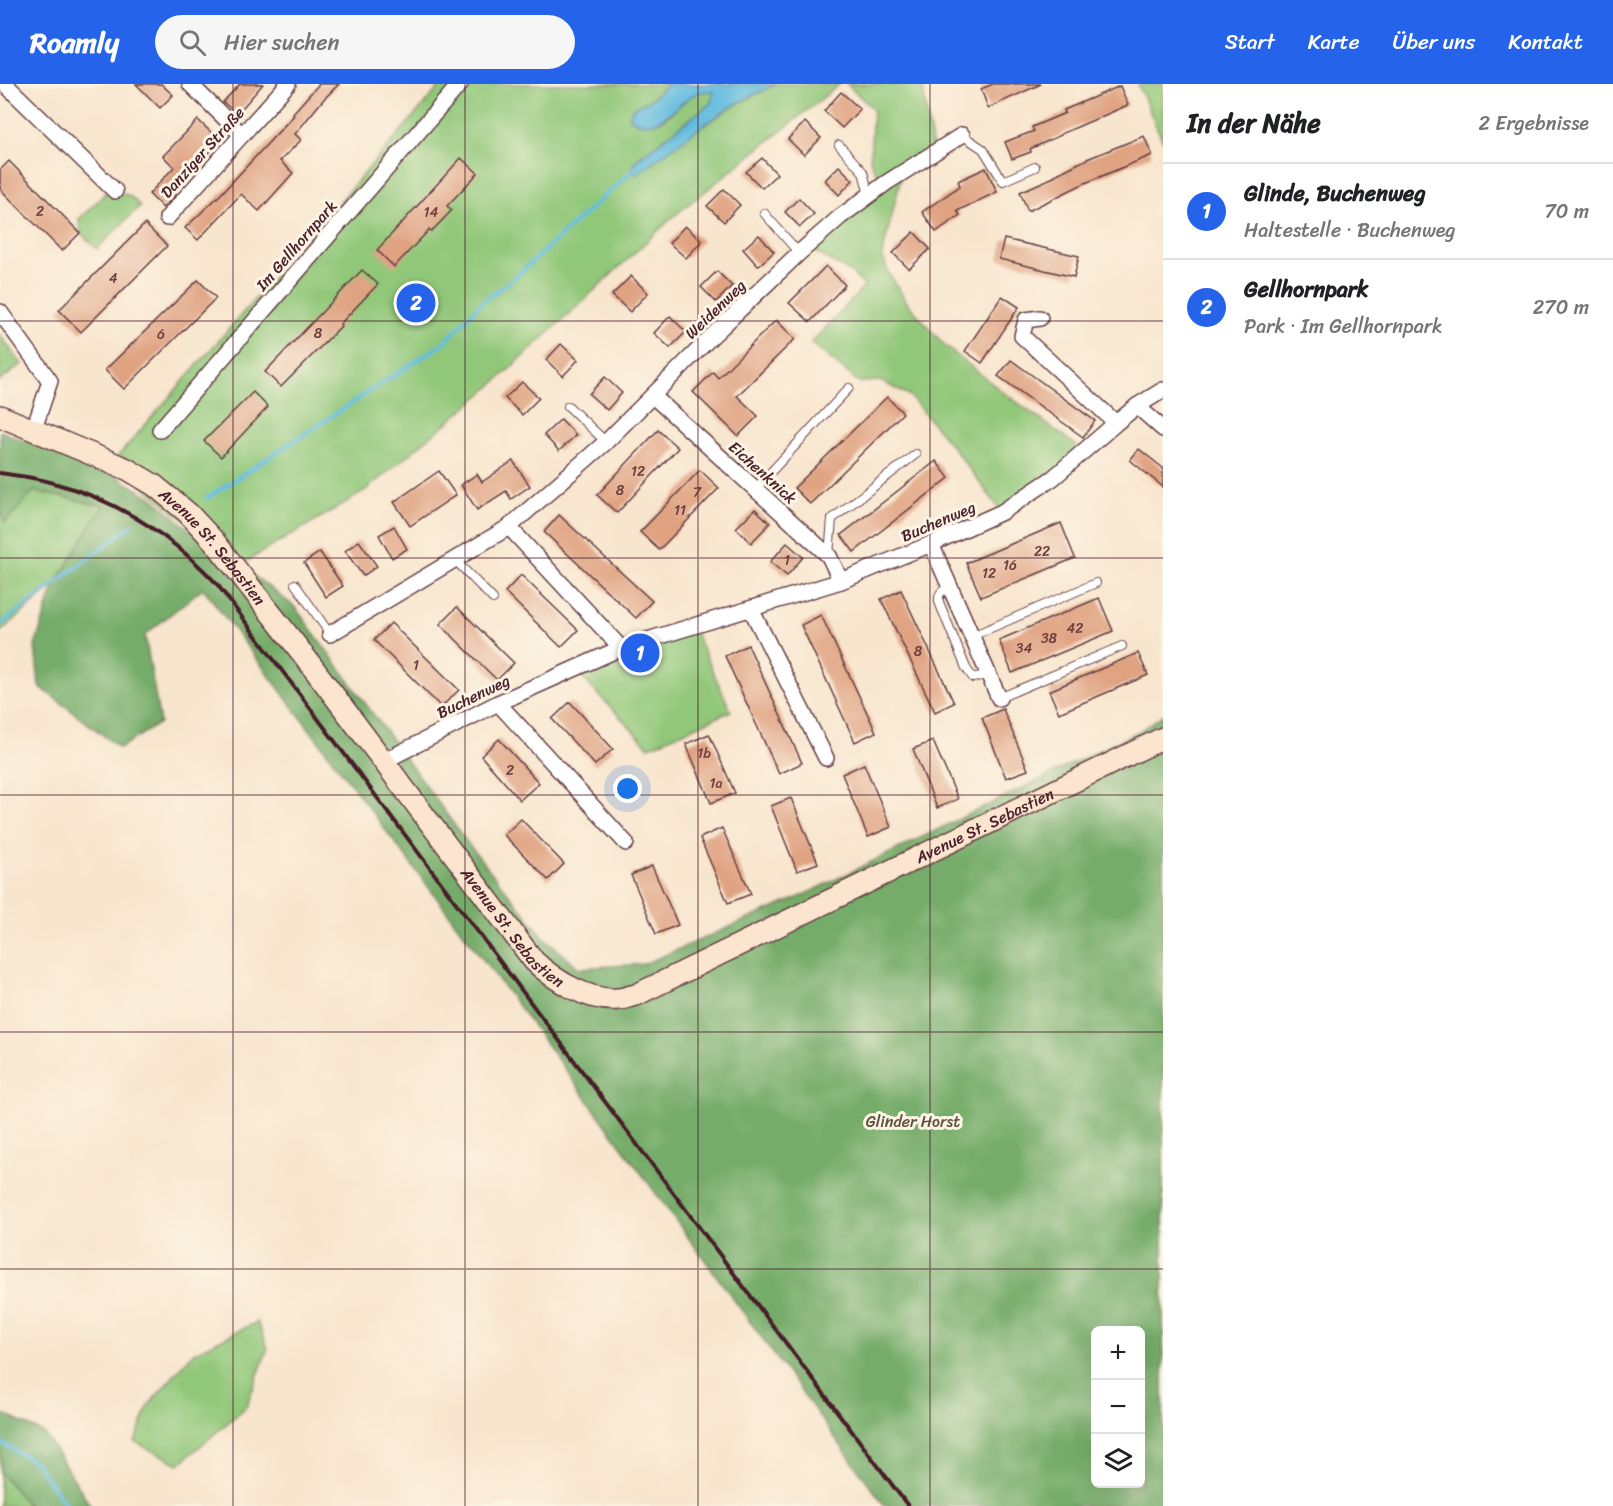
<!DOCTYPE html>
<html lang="de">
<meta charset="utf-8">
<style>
body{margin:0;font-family:Sriracha,sans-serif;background:#f6f6f6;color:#202124}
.controls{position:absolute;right:18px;bottom:18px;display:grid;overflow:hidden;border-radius:9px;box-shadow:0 6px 24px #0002}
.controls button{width:54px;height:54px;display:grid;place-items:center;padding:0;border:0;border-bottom:2px solid #e0e0e0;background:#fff;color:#202124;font:30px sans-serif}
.you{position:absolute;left:628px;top:705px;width:21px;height:21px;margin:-15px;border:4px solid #fff;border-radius:50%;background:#1a73e8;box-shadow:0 0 0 9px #1a73e833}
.badge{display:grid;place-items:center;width:39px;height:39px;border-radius:50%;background:#2563eb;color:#fff;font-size:20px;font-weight:700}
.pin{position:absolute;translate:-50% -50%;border:3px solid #fff;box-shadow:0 2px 6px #0006}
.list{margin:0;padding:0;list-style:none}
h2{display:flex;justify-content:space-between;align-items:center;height:78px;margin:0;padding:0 24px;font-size:26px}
h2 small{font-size:20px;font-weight:400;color:#757577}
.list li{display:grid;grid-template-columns:39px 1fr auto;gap:18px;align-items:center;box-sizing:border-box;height:96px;padding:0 24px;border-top:2px solid #e0e0e0}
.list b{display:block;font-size:22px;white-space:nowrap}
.list p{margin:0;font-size:20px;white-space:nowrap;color:#757577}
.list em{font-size:20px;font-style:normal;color:#757577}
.icon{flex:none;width:33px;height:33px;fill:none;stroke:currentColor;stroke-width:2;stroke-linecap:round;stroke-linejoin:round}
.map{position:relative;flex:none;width:1163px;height:1422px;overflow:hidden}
header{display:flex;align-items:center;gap:36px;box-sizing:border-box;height:84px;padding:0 30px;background:#2563eb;color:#fff}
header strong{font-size:28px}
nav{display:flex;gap:33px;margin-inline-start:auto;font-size:21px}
.search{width:420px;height:54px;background:#f6f6f6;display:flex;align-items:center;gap:15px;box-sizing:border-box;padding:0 21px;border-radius:33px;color:#757577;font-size:22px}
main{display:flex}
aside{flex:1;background:#fff}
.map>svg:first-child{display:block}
.green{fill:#91c779;stroke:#6e7352;stroke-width:1.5}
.forest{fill:#74ac69;stroke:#5f664a;stroke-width:1.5;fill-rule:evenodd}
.water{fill:#62bce0;stroke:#566e86;stroke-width:1.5}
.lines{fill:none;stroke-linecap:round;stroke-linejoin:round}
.stream{stroke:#62bce0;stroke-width:4}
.building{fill:#e0a382}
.lane-casing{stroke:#643d43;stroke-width:10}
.street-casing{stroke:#643d43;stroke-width:18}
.secondary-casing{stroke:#643d43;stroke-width:24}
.lane{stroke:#fff;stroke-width:8}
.street{stroke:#fff;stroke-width:15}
.secondary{stroke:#fbe5cf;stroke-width:21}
.rail{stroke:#4a1f2b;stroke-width:4}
.grid{fill:none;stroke:#4a1f2b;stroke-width:1.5;stroke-opacity:0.55}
.labels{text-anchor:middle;stroke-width:6;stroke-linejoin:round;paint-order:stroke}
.number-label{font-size:14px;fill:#704041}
.street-label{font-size:16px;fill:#4a1f2b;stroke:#fcf5e5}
.park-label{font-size:16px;fill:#5f5142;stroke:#fcf5e5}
</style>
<header>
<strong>Roamly</strong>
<div class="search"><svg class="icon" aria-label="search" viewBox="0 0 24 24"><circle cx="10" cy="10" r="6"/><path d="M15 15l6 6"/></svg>Hier suchen</div>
<nav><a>Start</a><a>Karte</a><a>Über uns</a><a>Kontakt</a></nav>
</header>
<main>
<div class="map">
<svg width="1163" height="1422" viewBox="0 0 1163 1422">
<rect width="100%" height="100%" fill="#fcf5e5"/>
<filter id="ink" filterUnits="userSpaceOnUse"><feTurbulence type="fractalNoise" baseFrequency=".0167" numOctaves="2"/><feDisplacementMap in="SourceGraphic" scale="12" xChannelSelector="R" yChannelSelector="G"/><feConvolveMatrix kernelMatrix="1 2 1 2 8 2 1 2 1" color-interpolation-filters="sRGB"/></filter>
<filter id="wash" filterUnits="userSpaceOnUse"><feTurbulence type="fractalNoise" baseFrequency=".008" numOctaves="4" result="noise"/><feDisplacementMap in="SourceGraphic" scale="24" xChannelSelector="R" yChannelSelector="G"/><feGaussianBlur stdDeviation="1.35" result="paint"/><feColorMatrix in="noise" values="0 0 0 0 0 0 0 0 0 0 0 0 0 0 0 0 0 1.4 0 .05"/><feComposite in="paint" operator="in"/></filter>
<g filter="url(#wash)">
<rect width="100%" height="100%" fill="#f8e5cd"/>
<!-- green -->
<g class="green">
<path d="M442 0H668L649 17 633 24 638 39C644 39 651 40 657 38 679 31 685 2 715 7L711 20 642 71 633 80 636 90 699 44 736 20 776 0H840L674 132 488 305 362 409 240 481 113 378Z"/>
<path d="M847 0H922L933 65 903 85 882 171 888 188 908 220 945 262 999 305 1085 368 1002 428 955 366 909 311 880 297 859 298 811 259 865 202 850 188 804 161 881 99 870 76 873 25Z"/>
<path d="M1138 0H1163V58Z"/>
<path d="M111 104 115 107 130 112 140 122 97 165 80 149 79 135Z"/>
<path d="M0 251 22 280 0 297Z"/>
<path d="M33 407 104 422 54 502 0 548V424L5 438Z"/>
<path d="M692 542 731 627 649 663 574 585Z"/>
<path d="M257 1238 268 1264 246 1323 179 1380 135 1358 149 1321 193 1269Z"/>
<path d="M0 1388 28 1422H0Z"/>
</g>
<!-- forest -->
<g class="forest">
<path d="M0 347 114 391 151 413 209 462 240 481 295 523 469 761 544 853 579 884 644 880 804 811 1141 646 1163 631V1422H885L534 943 203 504 145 551 160 639 120 664 39 602 35 562 54 502 103 422 34 407 5 439 0 424ZM1096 1246H1140V1400H1096Z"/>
<path d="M0 1328 45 1350 91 1422H28L0 1388Z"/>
</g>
<!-- water -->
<path class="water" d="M668 0H776L736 20 699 44 636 90 632 87 633 80 642 71 710 20 714 8C680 0 667 57 629 34L633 24 649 17Z"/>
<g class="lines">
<!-- stream -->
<g class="stream">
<path d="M207 414 445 258 481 219 515 193 632 87"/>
<path d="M0 541 132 441"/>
<path d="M0 1358 35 1378 67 1422"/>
</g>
</g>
<g id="blocks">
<!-- building -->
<g class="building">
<path d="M136 0H161L173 11 160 24Z"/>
<path d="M240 0H263L237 30 223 18Z"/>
<path d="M319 0H339L323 16 295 50 301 56 280 77 293 89 259 127 241 110 198 156 185 144 221 110 294 31 293 29Z"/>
<path d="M993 0H1041L988 24 981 5Z"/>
<path d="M1120 2 1128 21 1061 50V51L1030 65 1031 68 1012 75 1005 58 1034 47 1032 43 1065 29 1064 26Z"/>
<path d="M841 8 860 25 842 44 824 27Z"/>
<path d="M198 36 220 57 173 107 176 110 163 124 149 110 174 83 163 72Z"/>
<path d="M805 38 821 54 804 71 788 55Z"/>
<path d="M1144 52 1152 71 1083 100 1028 127 1020 108 1054 93 1053 92 1087 75Z"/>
<path d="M461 74 478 89 447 122 452 126 431 148 429 146 394 183 377 166Z"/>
<path d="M762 74 777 90 762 104 746 88Z"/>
<path d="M9 77 80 149 62 167 0 105V86Z"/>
<path d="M839 82 853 96 839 111 825 96Z"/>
<path d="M986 84 997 108 957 127 960 131 936 148 922 128 960 102 958 97Z"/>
<path d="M724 105 740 121 724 138 707 122Z"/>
<path d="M799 114 814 130 800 143 785 128Z"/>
<path d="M145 140 167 162 81 248 59 226Z"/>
<path d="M685 142 702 157 686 174 669 159Z"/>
<path d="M914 148 930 165 909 185 893 169Z"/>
<path d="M759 151 774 168 758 182 743 165Z"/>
<path d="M1004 155 1079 172 1074 193 999 175Z"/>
<path d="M826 182 845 201 810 238 789 219Z"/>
<path d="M362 186 378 200 340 240 341 242 281 303 265 288Z"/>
<path d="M717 187 732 202 716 218 701 203Z"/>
<path d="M631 192 648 209 630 228 612 211Z"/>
<path d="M198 196 216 214 124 305 105 286Z"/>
<path d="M1002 212 1019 223 982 279 965 267Z"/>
<path d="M670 232 686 248 670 264 654 249Z"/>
<path d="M776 236 795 255 737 312 758 332 738 352 693 308 713 288 718 294Z"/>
<path d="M561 260 578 276 563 292 546 276Z"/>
<path d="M1011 276 1095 337 1083 353 998 292Z"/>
<path d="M605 293 622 309 607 326 589 310Z"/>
<path d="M522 298 539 314 522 331 505 314Z"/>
<path d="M253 308 268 323 221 373 204 357Z"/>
<path d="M887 313 903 329 810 420 794 404Z"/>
<path d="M561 335 576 351 559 367 544 351Z"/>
<path d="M658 346 678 364 617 429 597 411Z"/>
<path d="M1139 365 1163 384V403L1130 376Z"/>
<path d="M513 377 530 402 511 415 506 407 477 426 461 401 477 390 482 398Z"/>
<path d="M936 377 949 394 854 468 841 451Z"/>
<path d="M700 386 719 404 659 466 640 448Z"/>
<path d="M439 387 456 411 410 442 394 418Z"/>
<path d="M755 425 770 439 751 459 736 444Z"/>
<path d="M559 431 652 517 636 534 544 448Z"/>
<path d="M1061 439 1075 474 981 513 966 479Z"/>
<path d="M394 442 407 465 392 474 379 451Z"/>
<path d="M359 457 377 482 363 492 345 467Z"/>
<path d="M787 459 803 473 787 492 770 478Z"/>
<path d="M320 468 343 502 326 513 304 479Z"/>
<path d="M521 491 578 546 561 563 505 508Z"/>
<path d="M901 506 954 619 935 628 881 515Z"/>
<path d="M1099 514 1113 547 1012 589 999 556Z"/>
<path d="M457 523 514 579 497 596 440 540Z"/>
<path d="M821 531 876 648 855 658 801 541Z"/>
<path d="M391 539 459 606 441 623 374 556Z"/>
<path d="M748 561 802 679 779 690 725 572Z"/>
<path d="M1138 569 1148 591 1059 629 1049 607Z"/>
<path d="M570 618 613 665 595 681 552 635Z"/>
<path d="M1003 625 1028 686 1006 694 982 634Z"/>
<path d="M709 650 735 709 711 719 686 660Z"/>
<path d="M499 655 539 699 520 716 481 672Z"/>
<path d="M933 657 958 715 937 724 913 665Z"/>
<path d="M864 680 891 743 868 753 842 690Z"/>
<path d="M791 714 818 779 797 787 771 722Z"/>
<path d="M521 735 564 780 548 796 504 751Z"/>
<path d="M722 744 751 810 728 819 700 754Z"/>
<path d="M652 782 678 841 656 850 631 791Z"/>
</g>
</g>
</g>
<g filter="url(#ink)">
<use href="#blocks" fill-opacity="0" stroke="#643d43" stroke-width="1.5"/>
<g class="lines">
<!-- lane casing -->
<g class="lane-casing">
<g id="lane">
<path d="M962 51 983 65 1003 97 1035 83"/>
<path d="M839 61 863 88 869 111"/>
<path d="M764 129 799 169"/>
<path d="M568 322 606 358"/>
<path d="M755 405 849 304"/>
<path d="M829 471 832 435 916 370"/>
<path d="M455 476 493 515"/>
<path d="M295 500 330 550"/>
<path d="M950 503C942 507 938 508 939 518L966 584 973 594 989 590"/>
<path d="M972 552 1096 499"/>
<path d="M999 614 1122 562"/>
</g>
</g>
<!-- street casing -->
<g class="street-casing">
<g id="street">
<path d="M5 0 115 107"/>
<path d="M190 0 242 51"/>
<path d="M167 134 288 0"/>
<path d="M0 228 50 297 34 345"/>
<path d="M1040 234 1026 236 1022 252 1116 339"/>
<path d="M653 312 829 472 841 497"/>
<path d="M1137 322 1163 345"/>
<path d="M160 346 460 0"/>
<path d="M509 443 621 564"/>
<path d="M931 460 999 614"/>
<path d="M751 525 826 674"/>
<path d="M330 550 509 443 606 358 712 252 799 169 840 133 886 99 962 51"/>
<path d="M498 619 626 759"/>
<path d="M382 678 498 619 621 564 841 497 931 460 1002 428 1053 394 1116 339 1137 322 1163 306"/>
</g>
</g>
<!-- secondary casing -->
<g class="secondary-casing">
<g id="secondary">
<path id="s1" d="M0 332 127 385 154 401 188 429 214 457 302 569 534 877C554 896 589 918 618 915 624 915 630 912 636 911L1163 654"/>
</g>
</g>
<!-- lane -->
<use href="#lane" class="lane"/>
<!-- street -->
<use href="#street" class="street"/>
<!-- secondary -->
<use href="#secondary" class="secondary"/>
<!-- rail -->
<path class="rail" d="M0 389C17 392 34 393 50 398 116 415 171 451 217 500L908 1422"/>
</g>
</g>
<!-- grid -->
<path class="grid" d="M233 0V1422M465 0V1422M698 0V1422M930 0V1422M0 237H1163M0 474H1163M0 711H1163M0 948H1163M0 1185H1163"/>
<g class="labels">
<!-- number labels -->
<g class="number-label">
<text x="40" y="132">2</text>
<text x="431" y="133">14</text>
<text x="113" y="199">4</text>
<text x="318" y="254">8</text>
<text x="161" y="255">6</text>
<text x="638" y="392">12</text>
<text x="620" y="411">8</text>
<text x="697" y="413">7</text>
<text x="680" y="431">11</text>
<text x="1042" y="472">22</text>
<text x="787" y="481">1</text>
<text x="1010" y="486">16</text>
<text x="989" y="494">12</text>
<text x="1075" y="549">42</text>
<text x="1049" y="559">38</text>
<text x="1024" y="569">34</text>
<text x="918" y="572">8</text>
<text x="416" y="586">1</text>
<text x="704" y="674">1b</text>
<text x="510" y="691">2</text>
<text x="716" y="704">1a</text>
</g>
<!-- street labels -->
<g class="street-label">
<text transform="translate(202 68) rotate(-48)" y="6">Danziger Straße</text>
<text transform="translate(296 161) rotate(-49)" y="6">Im Gellhornpark</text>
<text transform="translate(715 225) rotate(-44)" y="6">Weidenweg</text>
<text transform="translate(763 388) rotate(42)" y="6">Eichenknick</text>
<text transform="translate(938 437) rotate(-23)" y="6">Buchenweg</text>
<text dy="6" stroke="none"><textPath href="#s1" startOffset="254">Avenue St. Sebastien</textPath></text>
<text transform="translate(473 612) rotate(-26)" y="6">Buchenweg</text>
<text dy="6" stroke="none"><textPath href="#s1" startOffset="1280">Avenue St. Sebastien</textPath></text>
<text dy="6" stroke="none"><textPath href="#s1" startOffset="740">Avenue St. Sebastien</textPath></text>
</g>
<!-- park labels -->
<g class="park-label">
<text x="913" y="1043">Glinder Horst</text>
</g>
</g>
</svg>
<div class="controls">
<button>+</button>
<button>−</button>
<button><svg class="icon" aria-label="layers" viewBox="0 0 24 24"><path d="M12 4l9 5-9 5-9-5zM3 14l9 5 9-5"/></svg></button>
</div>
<div class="you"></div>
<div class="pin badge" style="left:640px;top:569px">1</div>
<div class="pin badge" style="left:416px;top:219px">2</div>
</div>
<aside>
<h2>In der Nähe<small>2 Ergebnisse</small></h2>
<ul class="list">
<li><span class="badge">1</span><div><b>Glinde, Buchenweg</b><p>Haltestelle · Buchenweg</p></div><em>70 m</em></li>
<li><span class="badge">2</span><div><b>Gellhornpark</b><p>Park · Im Gellhornpark</p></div><em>270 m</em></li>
</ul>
</aside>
</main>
